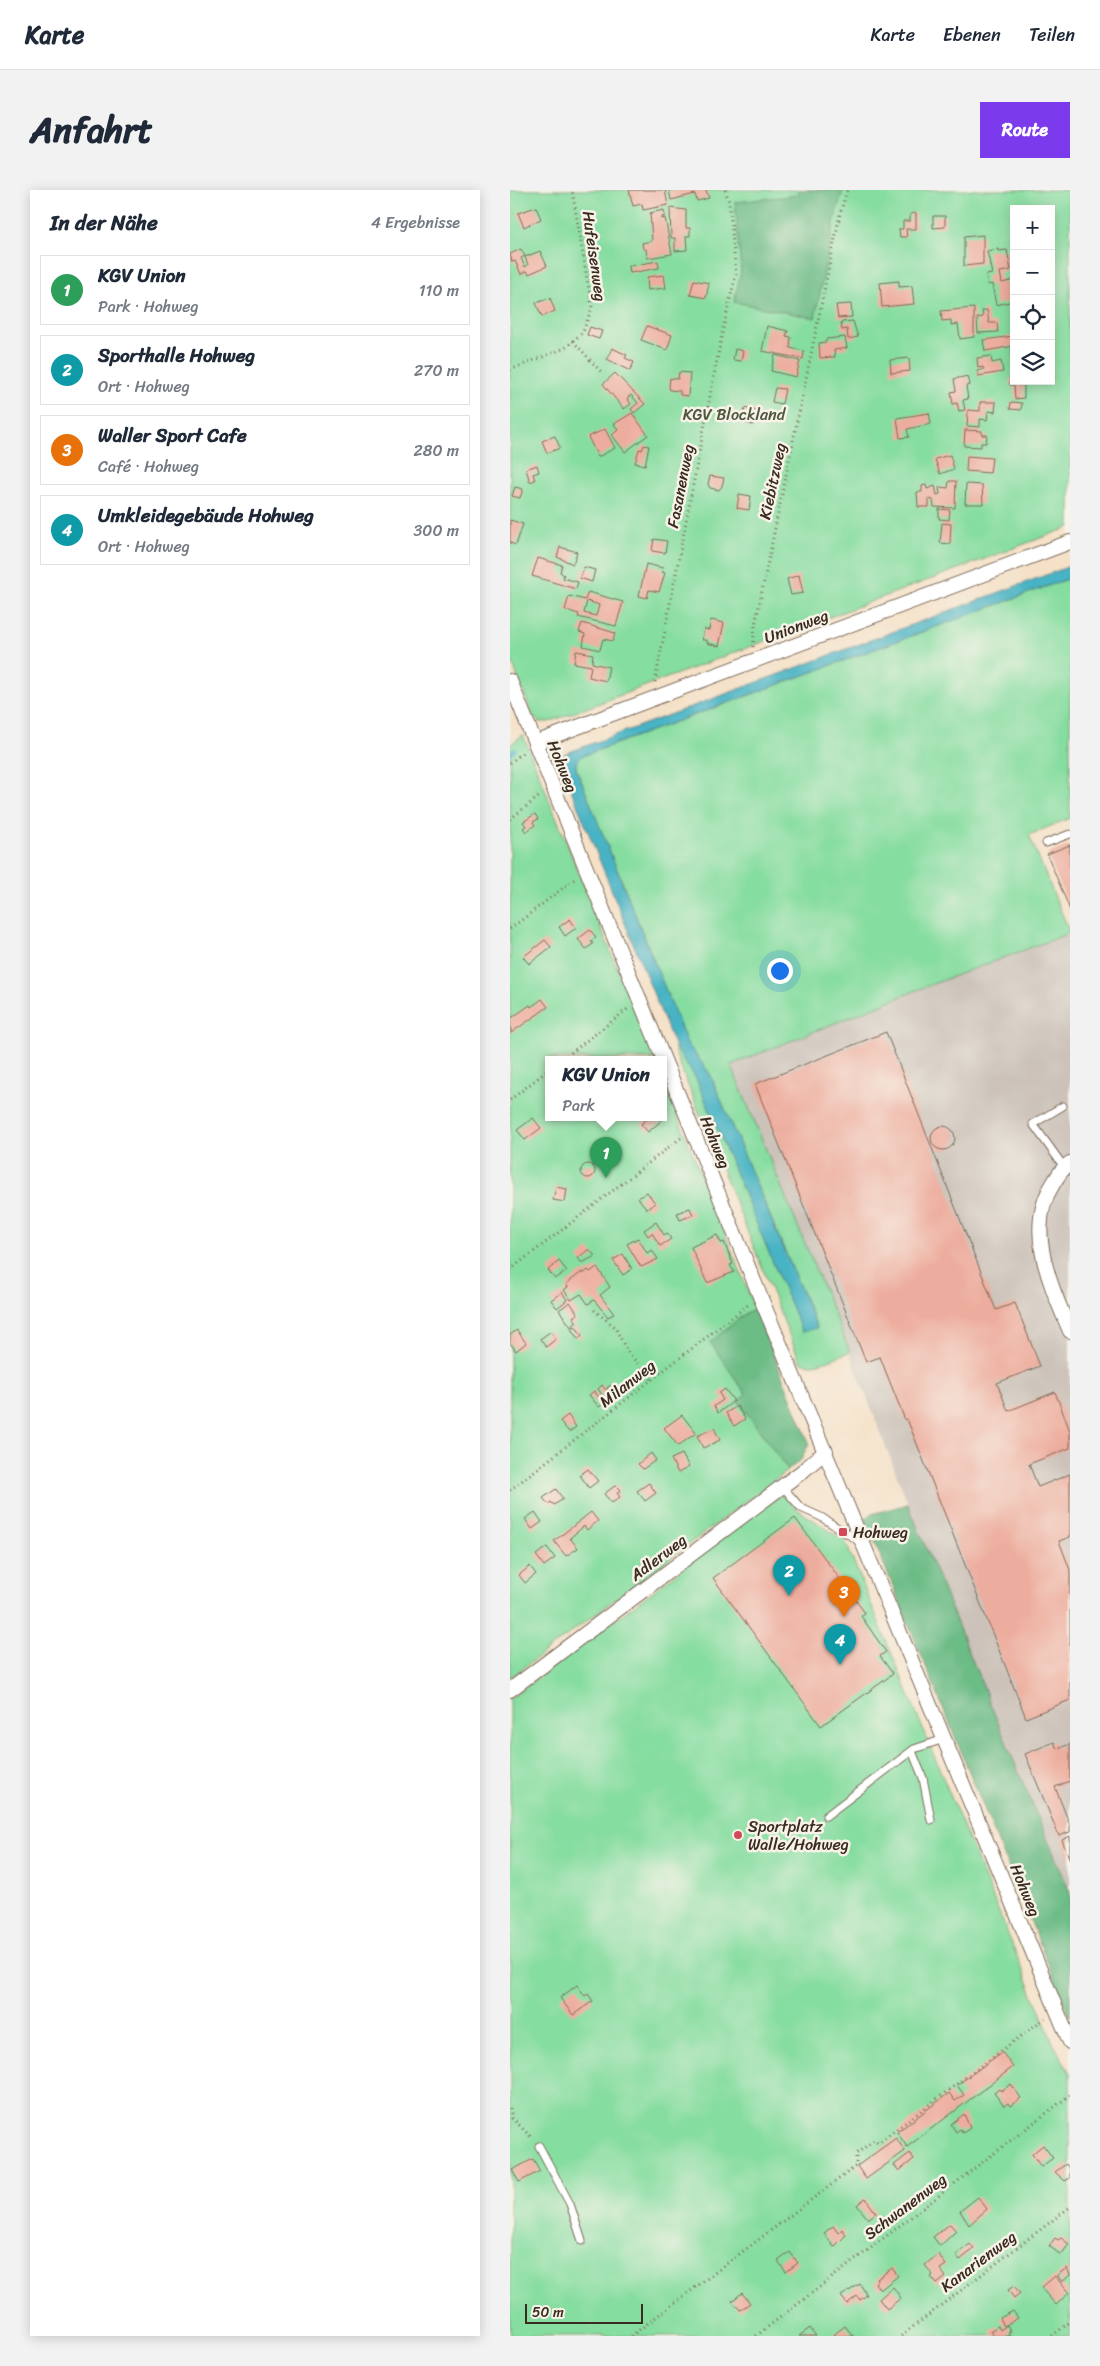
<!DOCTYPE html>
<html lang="de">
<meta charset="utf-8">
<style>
body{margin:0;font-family:Sriracha,sans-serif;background:#f2f2f3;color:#1f2937}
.controls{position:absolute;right:15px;top:15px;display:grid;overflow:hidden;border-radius:0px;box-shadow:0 2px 12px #0003}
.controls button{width:45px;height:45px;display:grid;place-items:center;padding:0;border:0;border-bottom:1px solid #e0e1e3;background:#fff;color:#1f2937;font:25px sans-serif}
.scale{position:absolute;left:15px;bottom:12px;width:118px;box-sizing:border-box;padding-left:5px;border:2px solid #3b2a1e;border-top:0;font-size:14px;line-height:18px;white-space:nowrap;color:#3b2a1e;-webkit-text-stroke:4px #f7f3e8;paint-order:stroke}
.you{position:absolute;left:269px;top:780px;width:18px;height:18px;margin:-12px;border:4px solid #fff;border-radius:50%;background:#1a73e8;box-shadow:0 0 0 8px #1a73e833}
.badge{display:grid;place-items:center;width:32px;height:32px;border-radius:50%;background:#7c3aed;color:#fff;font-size:16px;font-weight:700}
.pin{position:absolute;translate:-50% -41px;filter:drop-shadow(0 1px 2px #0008)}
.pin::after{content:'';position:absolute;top:26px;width:18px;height:15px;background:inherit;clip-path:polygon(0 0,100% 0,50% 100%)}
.popup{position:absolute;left:35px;top:866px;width:122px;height:65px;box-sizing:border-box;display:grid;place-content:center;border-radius:0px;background:#fff;filter:drop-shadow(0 1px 4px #0005);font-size:16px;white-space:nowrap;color:#747a83}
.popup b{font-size:19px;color:#1f2937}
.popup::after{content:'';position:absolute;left:50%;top:100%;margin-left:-10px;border:10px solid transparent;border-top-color:#fff}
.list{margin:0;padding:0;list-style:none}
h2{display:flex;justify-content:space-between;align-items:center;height:65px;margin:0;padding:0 20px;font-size:21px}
h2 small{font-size:16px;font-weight:400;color:#747a83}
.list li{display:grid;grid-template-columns:32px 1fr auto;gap:15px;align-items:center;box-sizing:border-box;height:70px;margin:0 10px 10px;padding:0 10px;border:1px solid #e0e1e3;border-radius:0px}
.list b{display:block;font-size:19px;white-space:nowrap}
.list p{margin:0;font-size:16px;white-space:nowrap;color:#747a83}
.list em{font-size:16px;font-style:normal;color:#747a83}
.icon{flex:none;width:28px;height:28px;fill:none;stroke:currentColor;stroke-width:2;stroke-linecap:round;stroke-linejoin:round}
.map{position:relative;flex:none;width:560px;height:2146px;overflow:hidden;border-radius:0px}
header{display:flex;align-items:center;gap:30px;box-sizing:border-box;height:70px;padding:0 25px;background:#fff;border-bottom:1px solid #e0e1e3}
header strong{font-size:24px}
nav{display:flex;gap:28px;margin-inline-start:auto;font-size:18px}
.intro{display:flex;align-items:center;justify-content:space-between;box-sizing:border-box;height:120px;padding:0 30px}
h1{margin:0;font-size:35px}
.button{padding:12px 22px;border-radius:0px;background:#7c3aed;color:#fff;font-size:18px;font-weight:700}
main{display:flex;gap:30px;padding:0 30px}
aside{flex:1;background:#fff;border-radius:0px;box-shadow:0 2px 12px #0003}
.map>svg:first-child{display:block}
.industrial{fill:#ccc2b9}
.green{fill:#86dda0;stroke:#60845f;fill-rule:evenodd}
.forest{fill:#6cbc86;stroke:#547352}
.water{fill:#47b3c4;stroke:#416e71}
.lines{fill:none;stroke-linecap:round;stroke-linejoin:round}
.stream{stroke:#47b3c4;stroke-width:5}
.building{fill:#edad9e;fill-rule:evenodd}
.service-casing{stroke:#7c6a5a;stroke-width:9}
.minor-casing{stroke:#7c6a5a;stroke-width:16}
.path{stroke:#7c6a5a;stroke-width:3;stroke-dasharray:1 4;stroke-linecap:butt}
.service{stroke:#fff;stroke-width:7}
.minor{stroke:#fff;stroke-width:14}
.poi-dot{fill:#d1495b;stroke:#f7f3e8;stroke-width:2}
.labels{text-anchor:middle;stroke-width:5;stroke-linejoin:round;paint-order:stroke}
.street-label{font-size:16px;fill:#3b2a1e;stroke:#f7f3e8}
.park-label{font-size:16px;fill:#4e573e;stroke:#f7f3e8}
.poi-label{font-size:16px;fill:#3b2a1e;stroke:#f7f3e8;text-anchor:start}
</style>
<header>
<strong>Karte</strong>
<nav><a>Karte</a><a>Ebenen</a><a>Teilen</a></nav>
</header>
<div class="intro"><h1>Anfahrt</h1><a class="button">Route</a></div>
<main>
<aside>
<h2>In der Nähe<small>4 Ergebnisse</small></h2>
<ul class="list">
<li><span class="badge" style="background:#2e9e5b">1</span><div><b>KGV Union</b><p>Park · Hohweg</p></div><em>110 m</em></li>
<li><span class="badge" style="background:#0f9aa8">2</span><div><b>Sporthalle Hohweg</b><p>Ort · Hohweg</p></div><em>270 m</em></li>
<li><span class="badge" style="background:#e8710a">3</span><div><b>Waller Sport Cafe</b><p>Café · Hohweg</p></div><em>280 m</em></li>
<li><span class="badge" style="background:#0f9aa8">4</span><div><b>Umkleidegebäude Hohweg</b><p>Ort · Hohweg</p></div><em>300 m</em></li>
</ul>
</aside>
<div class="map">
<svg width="560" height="2146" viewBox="0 0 560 2146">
<rect width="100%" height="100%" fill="#f7f3e8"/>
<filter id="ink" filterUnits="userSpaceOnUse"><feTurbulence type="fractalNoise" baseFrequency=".02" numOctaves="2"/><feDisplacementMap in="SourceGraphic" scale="10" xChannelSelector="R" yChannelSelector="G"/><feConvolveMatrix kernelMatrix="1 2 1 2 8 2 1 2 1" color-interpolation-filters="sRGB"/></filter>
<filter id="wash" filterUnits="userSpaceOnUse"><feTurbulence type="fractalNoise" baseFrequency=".0096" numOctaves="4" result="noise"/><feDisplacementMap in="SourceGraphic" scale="20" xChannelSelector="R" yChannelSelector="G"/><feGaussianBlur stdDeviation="1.12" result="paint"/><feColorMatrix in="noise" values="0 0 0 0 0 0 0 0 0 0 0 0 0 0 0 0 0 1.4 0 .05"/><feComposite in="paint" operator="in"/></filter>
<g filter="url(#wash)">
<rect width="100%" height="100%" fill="#f5e1c8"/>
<!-- industrial -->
<path class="industrial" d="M560 743V1702L503 1569 398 1314 341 1166 221 875 407 800Z"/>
<!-- green -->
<g class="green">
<path d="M0 0H560V337L39 532H29L23 527 0 467ZM504 19H541V191H504Z"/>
<path d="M560 388V628L519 645 560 743 407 800 221 875 340 1162C326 1166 303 1180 290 1171L165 863V857L186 888 292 1142 307 1137 200 884 177 853 66 578V572L72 566Z"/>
<path d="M13 545 144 869H38V927H154V892L246 1121 237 1122 201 1152 236 1204 229 1211 278 1280 0 1488V555Z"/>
<path d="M273 1303 287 1319 335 1351 543 1853 560 1883V2146H0V1509Z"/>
</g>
<!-- forest -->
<g class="forest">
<path d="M288 0H333L325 27 305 128 224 112 231 81 225 12 289 5Z"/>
<path d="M246 1121 299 1253 291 1270 278 1280 228 1211 236 1204 200 1152 237 1122Z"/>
<path d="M398 1314 503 1569 560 1702V1827L355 1328 362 1324Z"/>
</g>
<!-- water -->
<path class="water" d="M560 376V388L72 566 66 572V578L177 853 200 884 307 1138 292 1142 186 888 165 857 49 570 54 564Z"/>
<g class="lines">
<!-- stream -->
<path class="stream" d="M0 563 4 560"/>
</g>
<g id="blocks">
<!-- building -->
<g class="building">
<path d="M119 0H155L158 15 133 20 132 14 123 16Z"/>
<path d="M159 0H196L199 8 187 11 185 4 161 10Z"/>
<path d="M26 17 31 29 14 37 8 23Z"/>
<path d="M160 18 176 20V38H180V46H176L177 60 165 61V48H161Z"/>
<path d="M154 20 155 26 152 27V29L155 28 162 64 137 68 136 59H133L132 53 142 51 140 23Z"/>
<path d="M406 23V39H396L397 47H390L389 39H393V31H400V24Z"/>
<path d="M423 26H435V37L423 38Z"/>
<path d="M473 45V74L454 76V47Z"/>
<path d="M11 59 15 66 11 68 15 77 18 75 15 67 30 61 37 76 19 84 17 81 11 84 5 71 2 72 0 64Z"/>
<path d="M488 59V61L497 60 501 80 490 82 492 93 504 90V111L486 115 482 94 478 95 476 85 482 84 477 61Z"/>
<path d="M148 71 149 78 120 83 119 76Z"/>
<path d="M154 85 156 98 138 100 137 87Z"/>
<path d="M184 90 199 93 196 108 180 105Z"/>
<path d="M389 91V97L402 96 404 114 372 117 370 93Z"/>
<path d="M40 108 45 121 32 127 26 113Z"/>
<path d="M341 114 342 127 328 128 326 115Z"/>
<path d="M464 118V147L450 149 448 134 441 135V130L432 131 431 121Z"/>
<path d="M477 120 479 133H487L488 142 468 143 467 128 473 127 472 121Z"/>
<path d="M343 131 348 147 338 149 337 139 332 140 331 132Z"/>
<path d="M137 136 162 145 157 160 131 150Z"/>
<path d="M257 136 278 141 276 146 281 147 280 158 294 161 293 169 252 161Z"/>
<path d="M80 137 92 141 89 149 77 145Z"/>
<path d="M504 146V156L475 161 473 150Z"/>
<path d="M335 147 337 158 324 160 325 167 310 168 309 153 316 152V149Z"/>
<path d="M102 158 117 165 115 168 124 172 120 181 97 169Z"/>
<path d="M225 159 233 161 231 171 223 170Z"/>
<path d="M265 165 290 171 286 187 261 181Z"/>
<path d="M481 166 482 173 491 171 493 182 468 186 467 181 474 179 473 177 468 178 467 168Z"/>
<path d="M399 168 400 181 381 183 380 170Z"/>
<path d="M169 182 180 183 178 206 170 205V201L160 200 159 197 160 188 168 189Z"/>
<path d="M105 183 135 214 124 223 121 219 128 213 121 205 117 208 121 214 114 219 93 194Z"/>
<path d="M458 186 460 195 456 196 458 209 453 210 455 220 449 221 447 213 443 214 441 202 446 201 444 189Z"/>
<path d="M500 188 508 191V195H514V208L505 209 504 195H500Z"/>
<path d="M265 198 275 199 272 214 262 212Z"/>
<path d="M470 212H486L485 222 478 221 477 230 470 229V237L457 236 458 220 470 221Z"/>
<path d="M501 212 512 213 511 220 500 219Z"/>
<path d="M235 218 247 221 243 235 232 232Z"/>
<path d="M122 223 138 245 115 262 102 245 108 240 104 234Z"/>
<path d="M419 223 421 234 397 239 399 247 390 248 387 228Z"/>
<path d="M95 239 105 258 88 267 78 247Z"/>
<path d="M455 240 472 241V245H477L476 253H471V257L454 256Z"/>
<path d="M45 246 50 258 37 263 32 251Z"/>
<path d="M134 255 139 256 135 275 125 273 129 259 132 260Z"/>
<path d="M440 265 444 279 430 284 425 269Z"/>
<path d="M457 266 482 268 480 283 456 281Z"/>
<path d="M27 275 29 282 23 284 25 290 20 292 16 279Z"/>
<path d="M200 286 214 288 212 296 209 300 200 298 198 294Z"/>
<path d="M439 291H446L445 318 424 317 423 310 419 309V317H408L407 302H412V296L416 295 417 299 425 296 427 305 430 304 429 297 438 298Z"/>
<path d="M456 294 472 295 473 314H455Z"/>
<path d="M5 297 13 299 10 308 2 306Z"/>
<path d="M229 304 241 306 239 320 227 318Z"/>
<path d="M429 319 440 320 439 330 429 329Z"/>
<path d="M0 330 13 334 6 355 0 353Z"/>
<path d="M432 333 441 334 440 354 430 353Z"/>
<path d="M144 349 157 351 155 363 142 361Z"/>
<path d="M50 357 67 362 63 374 47 367Z"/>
<path d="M28 368 52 375 50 382 54 385 53 388 68 392 66 399 22 386Z"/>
<path d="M136 374 153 378 152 382 155 383 149 402 139 400 137 408 129 406Z"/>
<path d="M74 377 85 380 82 392 70 388Z"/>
<path d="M289 385 293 403 281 405 277 389Z"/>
<path d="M78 402 113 412 106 436 68 427 69 424 55 420 59 406 75 410ZM77 411 89 415 86 426 74 423Z"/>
<path d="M201 430 214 433 209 456 197 453V450H192L194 439 199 440Z"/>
<path d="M72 433 105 443 103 451 93 449 90 460 73 456 75 444 69 442Z"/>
<path d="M66 461 83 464 82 473 99 477 96 491 79 487 81 476 64 473Z"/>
<path d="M25 624 28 629 23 632 25 635 16 642 13 638 16 636 13 632Z"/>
<path d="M560 655V720L537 664Z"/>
<path d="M60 729 66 738 55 746 49 737Z"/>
<path d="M80 740 86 747 81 751 83 754 76 759 68 749Z"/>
<path d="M35 750 41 757 19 774 13 767Z"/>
<path d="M32 809 38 817 1 843 0 829 20 815 21 817Z"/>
<path d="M376 842 486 1120 505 1113 530 1176 487 1193 498 1221 545 1202 560 1241V1258L519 1274 528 1297 560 1284V1347L549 1351 560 1380V1510L516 1528 397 1229 395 1230 370 1167 356 1172 245 894Z"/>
<path d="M139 927H147L151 931 138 942 131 934Z"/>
<path d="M23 928 31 938 15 950 7 940Z"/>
<circle cx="433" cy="948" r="12"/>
<circle cx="78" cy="981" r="7"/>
<path d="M46 997 57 999 55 1012 43 1010Z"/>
<path d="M137 1002 145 1013 137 1019 128 1008Z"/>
<path d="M180 1018 183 1025 170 1030 167 1023Z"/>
<path d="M146 1032 154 1045 157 1043 161 1049 150 1056 142 1043 138 1046 134 1040Z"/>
<path d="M207 1045 211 1053 214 1052 223 1074 220 1075 224 1082 197 1093 181 1057Z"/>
<path d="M128 1048 137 1063 142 1060 148 1069 131 1077 117 1054Z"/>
<path d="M79 1059 85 1066 72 1073 68 1068Z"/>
<path d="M113 1064 122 1079 113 1085 103 1070Z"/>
<path d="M49 1071 57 1081 45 1089 38 1080Z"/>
<path d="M87 1077 100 1097 90 1105 104 1124 98 1127 84 1110 78 1114 71 1104 61 1110 54 1100 58 1097 56 1094 72 1082 73 1084 78 1080 80 1082Z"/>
<path d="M52 1102 57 1110 47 1118 41 1110Z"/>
<path d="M60 1112 68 1124 63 1127 67 1132 61 1137 49 1120Z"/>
<path d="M65 1136 72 1145 68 1149 61 1139Z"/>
<path d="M7 1140 16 1153 6 1161 0 1153V1145Z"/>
<path d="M41 1141 46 1149 36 1157 30 1149Z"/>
<path d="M92 1195 103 1209 98 1213 88 1199Z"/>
<path d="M101 1195 108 1204 104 1208 97 1198Z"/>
<path d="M215 1199 224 1211 208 1223 204 1216 213 1210 209 1203Z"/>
<path d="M84 1201 94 1213 89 1217 79 1205Z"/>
<path d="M227 1216 235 1229 224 1236 216 1223Z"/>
<path d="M58 1225 66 1237 59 1242 50 1231Z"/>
<path d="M172 1225 186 1243 168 1256 154 1238Z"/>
<path d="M204 1238 210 1250 193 1258 187 1246Z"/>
<path d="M141 1263 146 1270 133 1279 128 1274Z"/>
<path d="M172 1264 179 1277 168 1283 161 1269Z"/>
<path d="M78 1279 88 1291 79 1298 70 1285Z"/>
<path d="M139 1293 146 1303 135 1311 127 1301Z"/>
<path d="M106 1295 111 1300 107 1303 110 1307 102 1313 94 1304Z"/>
<path d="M46 1299 53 1309 44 1315 41 1312 38 1314 33 1308Z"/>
<path d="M25 1322 32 1332 22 1339 15 1329Z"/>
<path d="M81 1322 88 1331 77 1340 74 1336 60 1348 68 1358 56 1366 44 1351Z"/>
<path d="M285 1328 355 1423 351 1426 376 1462 370 1466 383 1484 311 1536 203 1388Z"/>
<path d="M37 1357 45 1368 34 1376 26 1365Z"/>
<path d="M20 1376 26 1384 15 1393 9 1385Z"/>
<path d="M544 1552 547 1559 560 1554V1591L545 1597 560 1635V1642L549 1646 515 1564Z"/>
<path d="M560 1646V1670L552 1650Z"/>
<path d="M67 1795 75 1806 78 1804 83 1811 63 1825 50 1808Z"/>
<path d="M492 1862 503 1877 397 1957 387 1942 439 1903 445 1911 454 1905 447 1895Z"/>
<path d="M501 1894 511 1908 500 1916 498 1913 494 1916 484 1903 489 1899 491 1901Z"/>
<path d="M454 1924 460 1938 453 1943 450 1939 446 1942 441 1934Z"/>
<path d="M386 1948 395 1961 356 1989 347 1976Z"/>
<path d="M533 1955 543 1968 531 1977 522 1964Z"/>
<path d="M400 1963 404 1969 389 1981 384 1975Z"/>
<path d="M23 1969 30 1981 9 1992 2 1980Z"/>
<path d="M556 1974 560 1980V1988L555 1991 545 1982Z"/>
<path d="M468 2007 477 2019 459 2035 450 2021Z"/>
<path d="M355 2008 366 2023 358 2029 347 2015Z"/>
<path d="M440 2034 446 2041 430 2056 423 2047Z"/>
<path d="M323 2036 328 2043 332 2039 336 2045 324 2057 314 2043Z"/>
<path d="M545 2048 548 2050 551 2048 559 2054 551 2065 539 2056Z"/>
<path d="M460 2054 464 2059 450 2070 446 2065Z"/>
<path d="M280 2062 288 2073 276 2082 268 2071Z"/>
<path d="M428 2064 436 2075 430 2079 436 2087 427 2094 421 2087 423 2085 415 2075Z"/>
<path d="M382 2078 388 2086 370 2100 365 2093 368 2090 367 2089Z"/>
<path d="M557 2078 560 2085 552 2092 547 2085Z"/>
<path d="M545 2086 559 2103 546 2115 531 2098Z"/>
<path d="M350 2094 357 2105 350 2110 347 2106 337 2114 331 2106Z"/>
<path d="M504 2096 510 2103 504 2108 498 2100Z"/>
<path d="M383 2097 391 2108 377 2119 369 2109Z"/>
<path d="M232 2103 240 2113 230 2120 222 2111Z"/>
<path d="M503 2121 508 2128 494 2136 490 2128Z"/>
<path d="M497 2135 501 2142 498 2143 500 2146H483L480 2141 488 2136 490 2140Z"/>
<path d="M335 2136 343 2146H322Z"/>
<path d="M300 2138 306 2146H289Z"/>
</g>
</g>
</g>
<g filter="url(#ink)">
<use href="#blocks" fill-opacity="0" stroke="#7c6a5a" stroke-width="1"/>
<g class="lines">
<!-- service casing -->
<g class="service-casing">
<g id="service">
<path d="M536 653 560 644"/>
<path d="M553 916 523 934 554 977"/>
<path d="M272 1296 291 1318 311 1327 350 1352"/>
<path d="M402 1561 413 1588 421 1630"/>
<path d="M316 1626 404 1559 434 1549"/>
<path d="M29 1956 60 2014 72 2051"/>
</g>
</g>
<!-- minor casing -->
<g class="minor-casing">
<g id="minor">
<path d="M0 491 250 1106 560 1852"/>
<path d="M25 553 560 352"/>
<path d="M560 973C552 978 548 986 543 994 514 1039 541 1096 560 1141"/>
<path d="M0 1500 294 1280 316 1261"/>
</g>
</g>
<!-- path -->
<g class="path">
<path d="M63 151 93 184"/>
<path d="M0 180 55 158 73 142 82 117 62 0"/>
<path d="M243 457 245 435 330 24 337 0"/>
<path d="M145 492 213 139 226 84 219 11 215 0"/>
<path d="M0 573 15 561"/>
<path d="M0 629 31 605"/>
<path d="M0 739 66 688"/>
<path d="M53 869 119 818"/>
<path d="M0 910 38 880"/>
<path d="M0 1080 172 947"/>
<path d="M84 1120 105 1137 117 1161 142 1190"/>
<path d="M0 1300 239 1114"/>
<path d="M0 1918 2 1928 22 1948"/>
<path d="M121 2146 346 1976V1964L364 1950 368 1953 535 1828"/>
<path d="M246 2146 560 1905"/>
<path d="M391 2146 560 2017"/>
<path d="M542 2146 560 2132"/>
</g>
<!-- service -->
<use href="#service" class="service"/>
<!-- minor -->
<use href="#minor" class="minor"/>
</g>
</g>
<!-- markers -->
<g class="poi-dot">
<rect x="328" y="1337" width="10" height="10" rx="2.5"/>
<circle cx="228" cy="1645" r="5"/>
</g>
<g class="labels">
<!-- street labels -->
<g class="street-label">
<text transform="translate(85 66) rotate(82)" y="6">Hufeisenweg</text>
<text transform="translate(262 291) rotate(-78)" y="6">Kiebitzweg</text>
<text transform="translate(170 296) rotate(-79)" y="6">Fasanenweg</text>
<text transform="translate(286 436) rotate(-21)" y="6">Unionweg</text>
<text transform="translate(53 576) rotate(68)" y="6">Hohweg</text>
<text transform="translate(206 952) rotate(68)" y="6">Hohweg</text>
<text transform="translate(117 1193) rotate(-38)" y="6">Milanweg</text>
<text transform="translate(148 1367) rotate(-37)" y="6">Adlerweg</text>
<text transform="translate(516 1700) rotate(68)" y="6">Hohweg</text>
<text transform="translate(395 2016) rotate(-37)" y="6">Schwanenweg</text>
<text transform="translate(468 2071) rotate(-37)" y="6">Kanarienweg</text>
</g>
<!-- park labels -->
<g class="park-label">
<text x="224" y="230">KGV Blockland</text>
</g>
<!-- poi labels -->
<g class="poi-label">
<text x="343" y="1348">Hohweg</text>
<text x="238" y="1642">Sportplatz<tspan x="238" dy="18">Walle/Hohweg</tspan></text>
</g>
</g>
</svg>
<div class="controls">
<button>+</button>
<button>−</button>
<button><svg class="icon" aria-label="locate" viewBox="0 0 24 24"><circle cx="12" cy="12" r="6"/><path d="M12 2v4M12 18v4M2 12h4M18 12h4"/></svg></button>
<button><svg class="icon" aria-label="layers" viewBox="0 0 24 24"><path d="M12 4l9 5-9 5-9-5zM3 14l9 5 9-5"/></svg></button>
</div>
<div class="scale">50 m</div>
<div class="you"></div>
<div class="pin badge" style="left:96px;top:988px;background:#2e9e5b">1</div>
<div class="popup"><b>KGV Union</b>Park</div>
<div class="pin badge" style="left:279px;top:1406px;background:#0f9aa8">2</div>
<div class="pin badge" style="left:334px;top:1427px;background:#e8710a">3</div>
<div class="pin badge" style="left:330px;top:1475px;background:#0f9aa8">4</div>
</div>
</main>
